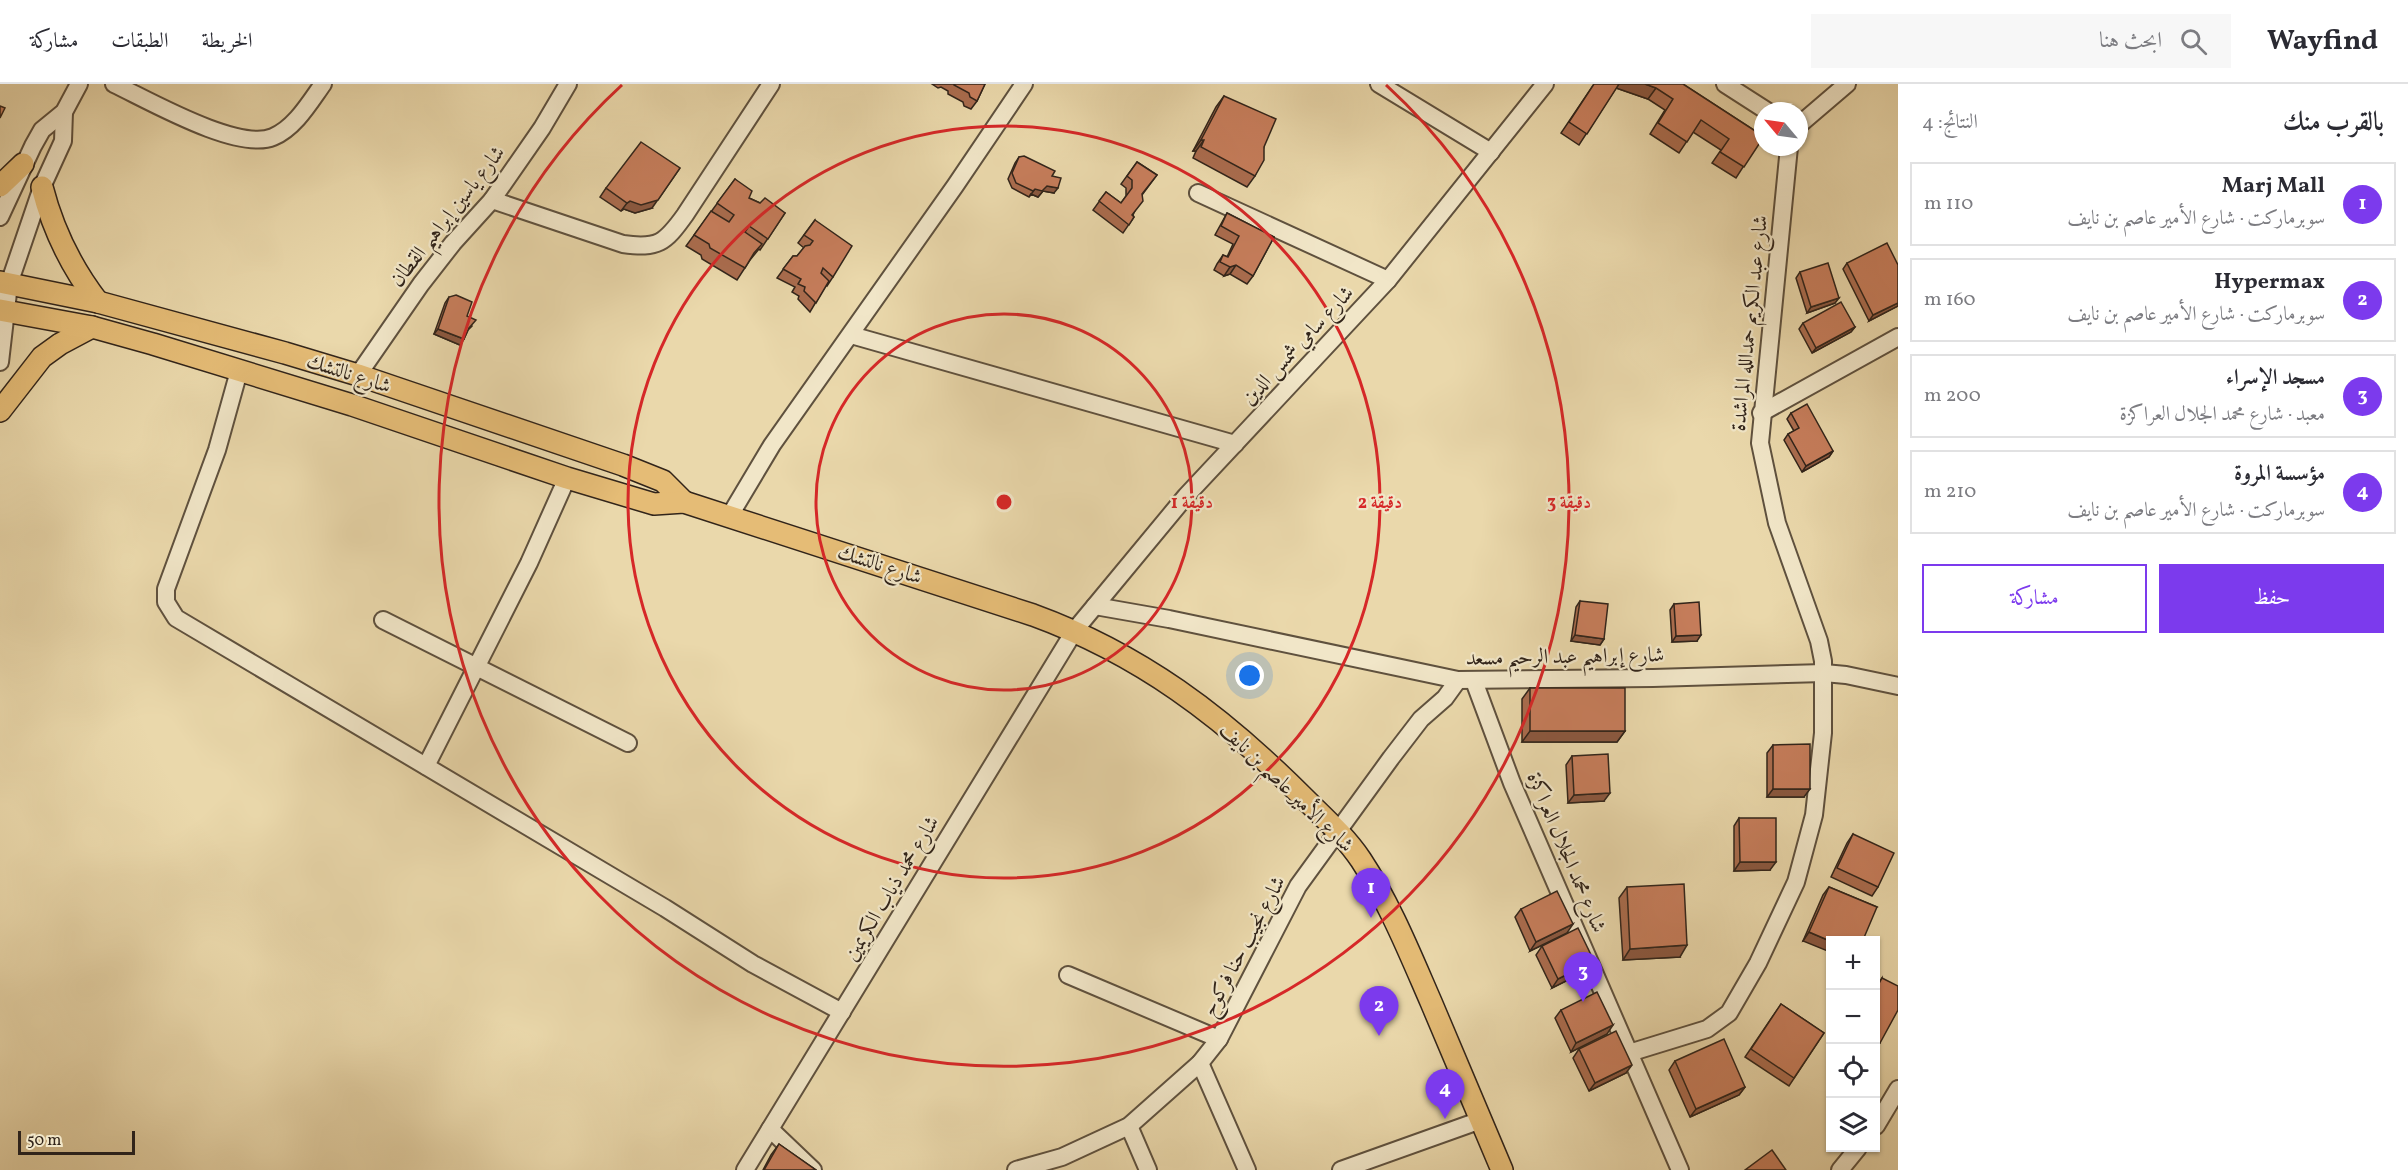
<!DOCTYPE html>
<html lang="ar">
<meta charset="utf-8">
<style>
body{margin:0;font-family:Vollkorn,Amiri,serif;background:#f7f7f7;color:#2b2b33;direction:rtl}
.controls{position:absolute;right:18px;bottom:18px;display:grid;overflow:hidden;border-radius:0px;box-shadow:0 2px 4px #0004}
.controls button{width:54px;height:54px;display:grid;place-items:center;padding:0;border:0;border-bottom:2px solid #e1e1e2;background:#fff;color:#2b2b33;font:30px sans-serif}
.compass{position:absolute;left:1754px;top:18px;width:54px;height:54px;border-radius:50%;background:#fff;box-shadow:0 2px 4px #0004;rotate:299deg}
.scale{position:absolute;left:18px;bottom:15px;width:117px;box-sizing:border-box;padding-left:6px;border:3px solid #31241a;border-top:0;font-size:16px;line-height:21px;white-space:nowrap;color:#31241a;-webkit-text-stroke:4px #f1e6c8;paint-order:stroke}
.you{position:absolute;left:1250px;top:592px;width:21px;height:21px;margin:-15px;border:4px solid #fff;border-radius:50%;background:#1a73e8;box-shadow:0 0 0 9px #1a73e833}
.badge{display:grid;place-items:center;width:39px;height:39px;border-radius:50%;background:#7c3aed;color:#fff;font-size:20px;font-weight:700}
.pin{position:absolute;translate:-50% -50px;filter:drop-shadow(0 2px 3px #0008)}
.pin::after{content:'';position:absolute;top:32px;width:21px;height:18px;background:inherit;clip-path:polygon(0 0,100% 0,50% 100%)}
.list{margin:0;padding:0;list-style:none}
h2{display:flex;justify-content:space-between;align-items:center;height:78px;margin:0;padding:0 24px;font-size:26px}
h2 small{font-size:20px;font-weight:400;color:#7c7c81}
.list li{display:grid;grid-template-columns:39px 1fr auto;gap:18px;align-items:center;box-sizing:border-box;height:84px;margin:0 12px 12px;padding:0 12px;border:2px solid #e1e1e2;border-radius:0px}
.list b{display:block;font-size:22px;white-space:nowrap}
.list p{margin:0;font-size:20px;white-space:nowrap;color:#7c7c81}
.list em{font-size:20px;font-style:normal;color:#7c7c81}
.actions{display:flex;gap:12px;padding:18px 24px}
.actions a{flex:1;padding:14px 0;border:2px solid #7c3aed;border-radius:0px;text-align:center;font-size:21px;color:#7c3aed}
.actions .main{background:#7c3aed;color:#fff}
.icon{flex:none;width:33px;height:33px;fill:none;stroke:currentColor;stroke-width:2;stroke-linecap:round;stroke-linejoin:round}
.map{position:relative;flex:none;width:1898px;height:1086px;overflow:hidden;direction:ltr}
header{display:flex;align-items:center;gap:36px;box-sizing:border-box;height:84px;padding:0 30px;background:#fff;border-bottom:2px solid #e1e1e2}
header strong{font-size:28px}
nav{display:flex;gap:33px;margin-inline-start:auto;font-size:21px}
.search{width:420px;height:54px;background:#f7f7f7;display:flex;align-items:center;gap:15px;box-sizing:border-box;padding:0 21px;border-radius:0px;color:#7c7c81;font-size:22px}
main{display:flex}
aside{flex:1;background:#fff}
.map>svg:first-child{display:block}
.lines{fill:none;stroke-linecap:round;stroke-linejoin:round}
.minor-casing{stroke:#5f513e;stroke-width:20}
.major-casing{stroke:#31241a;stroke-width:24}
.minor{stroke:#f1e6c8;stroke-width:16}
.major{stroke:#e5bc76;stroke-width:21}
.wall{fill:#aa6c4e;stroke:#31241a;stroke-width:1.5}
.shaded-wall{fill:#8b5840;stroke:#31241a;stroke-width:1.5}
.building{fill:#c67d5b;stroke:#31241a;stroke-width:1.5}
.ring{fill:none;stroke:#d62828;stroke-width:3}
.labels{text-anchor:middle;stroke-width:4.5;stroke-linejoin:round;paint-order:stroke}
.street-label{font-size:21px;fill:#31241a;stroke:#f1e6c8}
.centre{fill:#d62828;stroke:#f1e6c8;stroke-width:3}
.ring-label{font-size:18px;text-anchor:middle;font-weight:bold;fill:#d62828;stroke:#f1e6c8;stroke-width:4.5;stroke-linejoin:round;paint-order:stroke}
</style>
<header>
<strong>Wayfind</strong>
<div class="search"><svg class="icon" aria-label="search" viewBox="0 0 24 24"><circle cx="10" cy="10" r="6"/><path d="M15 15l6 6"/></svg>ابحث هنا</div>
<nav><a>الخريطة</a><a>الطبقات</a><a>مشاركة</a></nav>
</header>
<main>
<aside>
<h2>بالقرب منك<small>النتائج: 4</small></h2>
<ul class="list">
<li><span class="badge">1</span><div><b>Marj Mall</b><p>سوبرماركت · شارع الأمير عاصم بن نايف</p></div><em>110 m</em></li>
<li><span class="badge">2</span><div><b>Hypermax</b><p>سوبرماركت · شارع الأمير عاصم بن نايف</p></div><em>160 m</em></li>
<li><span class="badge">3</span><div><b>مسجد الإسراء</b><p>معبد · شارع محمد الجلال العراكزة</p></div><em>200 m</em></li>
<li><span class="badge">4</span><div><b>مؤسسة المروة</b><p>سوبرماركت · شارع الأمير عاصم بن نايف</p></div><em>210 m</em></li>
</ul>
<div class="actions"><a class="main">حفظ</a><a>مشاركة</a></div>
</aside>
<div class="map">
<svg width="1898" height="1086" viewBox="0 0 1898 1086">
<rect width="100%" height="100%" fill="#ead8ab"/>
<filter id="stains"><feTurbulence type="fractalNoise" baseFrequency=".00333" numOctaves="4"/><feColorMatrix values="0 0 0 0 .2 0 0 0 0 .09 0 0 0 0 .02 0 0 0 .5 -.17"/></filter>
<radialGradient id="worn" r=".72"><stop offset=".6" stop-color="#630" stop-opacity="0"/><stop offset="1" stop-color="#630" stop-opacity=".3"/></radialGradient>
<g class="lines">
<!-- minor casing -->
<g class="minor-casing">
<g id="minor">
<path d="M114 0C148 16 238 68 273 53 295 44 310 18 323 0"/>
<path d="M1379 0 1491 68"/>
<path d="M1725 0 1767 27"/>
<path d="M1799 41 1847 0"/>
<path d="M1198 109 1388 196"/>
<path d="M492 116 623 160C658 165 665 159 685 131L771 0"/>
<path d="M0 133 33 62 42 46 64 28 79 0"/>
<path d="M851 251 1235 360"/>
<path d="M0 278 9 200 42 103 63 57 64 28"/>
<path d="M239 287 217 366 166 505V518L176 534 665 824 753 880 842 928"/>
<path d="M358 291 421 200 453 159 492 116 542 44 568 0"/>
<path d="M1761 329 1898 253"/>
<path d="M729 433 772 361 955 102 1024 0"/>
<path d="M1095 522 1169 535 1458 596 1653 594 1824 589 1846 591 1898 602"/>
<path d="M383 536 628 659"/>
<path d="M1474 597 1512 699 1680 1086"/>
<path d="M426 682 529 479 567 394"/>
<path d="M1068 891 1219 955"/>
<path d="M1629 969 1707 945 1729 929 1758 879 1796 798 1814 731 1823 649V577L1819 557 1777 439 1760 359 1789 63"/>
<path d="M1200 979 1247 1086"/>
<path d="M1129 1042 1148 1086"/>
<path d="M1876 1042 1898 1005"/>
<path d="M770 1045 813 1086"/>
<path d="M745 1086 1075 546 1186 412 1388 196 1545 0"/>
<path d="M1016 1086 1062 1073 1129 1042 1200 979 1219 955 1298 802 1391 674 1421 635 1445 614 1458 596"/>
<path d="M1341 1086 1481 1036"/>
<path d="M1840 1086 1858 1064"/>
</g>
</g>
<!-- major casing -->
<g class="major-casing">
<g id="major">
<path d="M0 102 23 80"/>
<path d="M42 103C53 146 71 183 98 218"/>
<path d="M0 198 98 218 285 269 358 291 623 381 663 397 684 418"/>
<path d="M0 226 92 243 153 260 352 321 567 394 654 420 684 418 1033 531C1140 570 1222 632 1302 712 1322 732 1345 752 1361 776 1390 820 1410 870 1431 918 1455 974 1478 1030 1502 1086"/>
<path d="M0 327 42 273 60 260 92 243"/>
</g>
</g>
<!-- minor -->
<use href="#minor" class="minor"/>
<!-- major -->
<use href="#major" class="major"/>
</g>
<!-- wall -->
<g class="wall">
<path d="M932 0H985L977 17 971 25 964 22 963 18 948 10V7L941 3 938 4Z"/>
<path d="M1594 0H1683L1763 52 1736 94 1712 79 1721 66 1693 48 1679 69 1650 50 1665 26 1648 15 1616 4 1579 61 1561 49Z"/>
<path d="M1224 12 1264 63 1255 92 1247 103 1193 74 1196 67H1193L1216 23Z"/>
<path d="M1019 73 1052 92 1054 109 1043 107 1038 113 1031 110 1029 113 1012 104 1008 95 1015 79Z"/>
<path d="M1137 78 1157 91 1142 111 1133 131 1134 133 1123 149 1093 126 1106 108 1121 119 1126 112V104L1121 100Z"/>
<path d="M735 95 749 114 760 119 785 129 760 166 759 165 750 176 737 196 702 175 701 171 686 162Z"/>
<path d="M606 104 652 124 635 129 624 125 621 127 600 113Z"/>
<path d="M1227 129 1274 153 1253 192 1247 200 1230 190 1224 192 1214 186 1217 180 1223 171 1227 173 1233 160 1215 151 1222 138Z"/>
<path d="M815 136 833 193 827 202 826 201 810 228 798 215 799 212 792 208 795 203 777 194 793 172H797L804 164 798 159Z"/>
<path d="M1847 179 1898 222 1869 237 1843 185Z"/>
<path d="M1800 188 1835 219 1807 229 1796 194Z"/>
<path d="M449 213 467 232 472 242 468 246 464 255 460 261 434 250 445 219Z"/>
<path d="M1803 239 1855 243 1851 248 1812 269 1799 245Z"/>
<path d="M1791 329 1833 367 1829 373 1802 388 1784 356 1788 350 1794 347 1787 335Z"/>
<path d="M1580 517 1604 555 1600 561 1571 557 1576 523Z"/>
<path d="M1674 520 1697 557 1672 558 1670 526Z"/>
<path d="M1530 604 1625 647 1617 658H1522V615Z"/>
<path d="M1773 661 1804 713H1767V669Z"/>
<path d="M1572 672 1604 717 1568 719 1566 681Z"/>
<path d="M1739 734 1770 786 1734 787V742Z"/>
<path d="M1853 750 1878 803 1872 812 1831 793 1847 759Z"/>
<path d="M1627 803 1680 873 1623 876 1619 814Z"/>
<path d="M1829 803 1877 823 1803 857 1823 811Z"/>
<path d="M1521 825 1567 849 1530 867 1515 833Z"/>
<path d="M1542 862 1594 877 1588 886 1552 904 1536 871Z"/>
<path d="M1882 894 1880 959 1876 964H1875V905Z"/>
<path d="M1781 920 1824 949 1789 1002 1745 973Z"/>
<path d="M1561 926 1607 950 1571 968 1555 934Z"/>
<path d="M1579 965 1626 989 1589 1007 1573 974Z"/>
<path d="M1675 977 1745 1003 1739 1011 1690 1033 1669 986Z"/>
<path d="M779 1060 816 1086H763L771 1071Z"/>
</g>
<!-- shaded-wall -->
<g class="shaded-wall">
<path d="M1619 0H1645L1656 4 1648 15 1616 4Z"/>
<path d="M1201 56H1204L1196 67H1193Z"/>
<path d="M680 84 652 124 635 129 624 125 621 127 627 119Z"/>
<path d="M1047 102 1058 104 1054 109 1043 107 1038 113 1031 110 1029 113 1035 105Z"/>
<path d="M1236 181 1230 190 1224 192 1230 183Z"/>
<path d="M1839 214 1835 219 1807 229 1811 223Z"/>
<path d="M1898 219V222L1869 237 1873 231Z"/>
<path d="M1855 243 1851 248 1812 269 1816 264Z"/>
<path d="M438 245 464 255 460 261 434 250Z"/>
<path d="M1833 367 1829 373 1802 388 1806 382Z"/>
<path d="M1575 551 1604 555 1600 561 1571 557Z"/>
<path d="M1701 551 1697 557 1672 558 1676 552Z"/>
<path d="M1530 647H1625L1617 658H1522Z"/>
<path d="M1773 705H1810L1804 713H1767Z"/>
<path d="M1610 709 1604 717 1568 719 1574 711Z"/>
<path d="M1740 778H1776L1770 786 1734 787Z"/>
<path d="M1573 840 1567 849 1530 867 1536 858Z"/>
<path d="M1809 848 1830 857V868L1803 857Z"/>
<path d="M1687 861 1680 873 1623 876 1630 865Z"/>
<path d="M1594 877 1588 886 1552 904 1558 895Z"/>
<path d="M1613 941 1607 950 1571 968 1576 959Z"/>
<path d="M1632 981 1626 989 1589 1007 1595 999Z"/>
<path d="M1745 1003 1739 1011 1690 1033 1696 1025Z"/>
</g>
<!-- building -->
<g class="building">
<path d="M954 0H985L977 17 970 13 969 9 954 1Z"/>
<path d="M1594 0H1619L1587 50 1569 38Z"/>
<path d="M1645 0H1683L1763 52V54L1744 83 1720 68 1729 55 1701 36 1687 58 1658 39 1673 15 1656 4Z"/>
<path d="M1224 12 1276 35 1264 63V76L1255 92 1201 63 1204 56H1201Z"/>
<path d="M0 22 5 24 0 34Z"/>
<path d="M641 58 680 84 658 116 641 121 630 117 627 119 606 104Z"/>
<path d="M1024 72 1055 87 1052 92 1061 94 1058 104 1047 102 1042 107 1035 105 1033 107 1016 99 1012 89 1019 73Z"/>
<path d="M1137 78 1157 91 1142 110 1143 117 1132 131 1134 133 1129 141 1099 117 1106 108 1121 119 1132 104V96L1127 92Z"/>
<path d="M735 95 752 107 749 114 760 119 765 114 785 129 768 155 749 142 745 148 762 160 754 169 745 184 710 164 709 160 694 151 711 127 729 138 734 131 717 119Z"/>
<path d="M1227 129 1274 153 1253 192 1236 181 1230 183 1220 178 1223 171 1228 173 1239 152 1221 142Z"/>
<path d="M815 136 852 162 833 193 823 184 821 189 829 197 816 219 804 207 805 203 798 200 801 195 783 185 793 172H797L805 162 810 161 813 157 804 151Z"/>
<path d="M1887 159 1898 181V219L1873 231 1847 179Z"/>
<path d="M1828 179 1839 214 1811 223 1800 188Z"/>
<path d="M456 211 472 218 467 232 476 236 469 244 464 255 438 245 449 213Z"/>
<path d="M1841 218 1855 243 1816 264 1803 239Z"/>
<path d="M1807 320 1833 367 1806 382 1788 350 1799 344 1791 329Z"/>
<path d="M1580 517 1608 520 1604 555 1575 551Z"/>
<path d="M1699 518 1701 551 1676 552 1674 520Z"/>
<rect x="1530" y="604" width="95" height="43"/>
<path d="M1810 660V705H1773V661Z"/>
<path d="M1608 670 1610 709 1574 711 1572 672Z"/>
<path d="M1739 734H1776V778H1740Z"/>
<path d="M1853 750 1894 769 1878 803 1837 784Z"/>
<path d="M1684 800 1687 861 1630 865 1627 803Z"/>
<path d="M1829 803 1877 823 1863 856H1830V857L1809 848Z"/>
<path d="M1557 807 1573 840 1536 858 1521 825Z"/>
<path d="M1578 844 1594 877 1558 895 1542 862Z"/>
<path d="M1882 894 1898 902V926L1880 959 1875 956V907Z"/>
<path d="M1597 908 1613 941 1576 959 1561 926Z"/>
<path d="M1781 920 1824 949 1794 994 1751 965Z"/>
<path d="M1616 947 1632 981 1595 999 1579 965Z"/>
<path d="M1724 955 1745 1003 1696 1025 1675 977Z"/>
<path d="M779 1060 816 1086H764Z"/>
<path d="M1772 1066 1786 1086H1745Z"/>
</g>
<!-- distance rings -->
<g class="ring">
<circle cx="1004" cy="418" r="188"/>
<circle cx="1004" cy="418" r="376"/>
<path d="M1386 1A565 565 0 1 1 622 1"/>
</g>
<g class="labels">
<!-- street labels -->
<g class="street-label">
<text transform="translate(447 132) rotate(-52)" y="7">شارع ياسين إبراهيم القطان</text>
<text transform="translate(1749 239) rotate(-84)" y="7">شارع عبد الكريم حمدالله المراشدة</text>
<text transform="translate(1297 261) rotate(-47)" y="7">شارع سامي شمس الدين</text>
<text transform="translate(349 289) rotate(18)" y="7">شارع نالتشك</text>
<text transform="translate(880 480) rotate(18)" y="7">شارع نالتشك</text>
<text transform="translate(1565 572) rotate(-1)" y="7">شارع إبراهيم عبد الرحيم مسعد</text>
<text transform="translate(1287 703) rotate(44)" y="7">شارع الأمير عاصم بن نايف</text>
<text transform="translate(1567 768) rotate(67)" y="7">شارع محمد الجلال العراكزة</text>
<text transform="translate(891 804) rotate(-59)" y="7">شارع محمد ذياب الكريمين</text>
<text transform="translate(1243 862) rotate(-62)" y="7">شارع نجيب حنا فركوح</text>
</g>
</g>
<circle cx="1004" cy="418" r="9" class="centre"/>
<g class="ring-label">
<text x="1192" y="424">1 دقيقة</text>
<text x="1380" y="424">2 دقيقة</text>
<text x="1569" y="424">3 دقيقة</text>
</g>
<rect width="100%" height="100%" filter="url(#stains)"/>
<rect width="100%" height="100%" fill="url(#worn)"/>
</svg>
<div class="controls">
<button>+</button>
<button>−</button>
<button><svg class="icon" aria-label="locate" viewBox="0 0 24 24"><circle cx="12" cy="12" r="6"/><path d="M12 2v4M12 18v4M2 12h4M18 12h4"/></svg></button>
<button><svg class="icon" aria-label="layers" viewBox="0 0 24 24"><path d="M12 4l9 5-9 5-9-5zM3 14l9 5 9-5"/></svg></button>
</div>
<svg class="compass" viewBox="-18 -18 36 36"><path d="M0-13l5 13h-10z" fill="#e53935"/><path d="M0 13l5-13h-10z" fill="#7c7c81"/></svg>
<div class="scale">50 m</div>
<div class="you"></div>
<div class="pin badge" style="left:1371px;top:834px">1</div>
<div class="pin badge" style="left:1379px;top:952px">2</div>
<div class="pin badge" style="left:1583px;top:918px">3</div>
<div class="pin badge" style="left:1445px;top:1035px">4</div>
</div>
</main>
